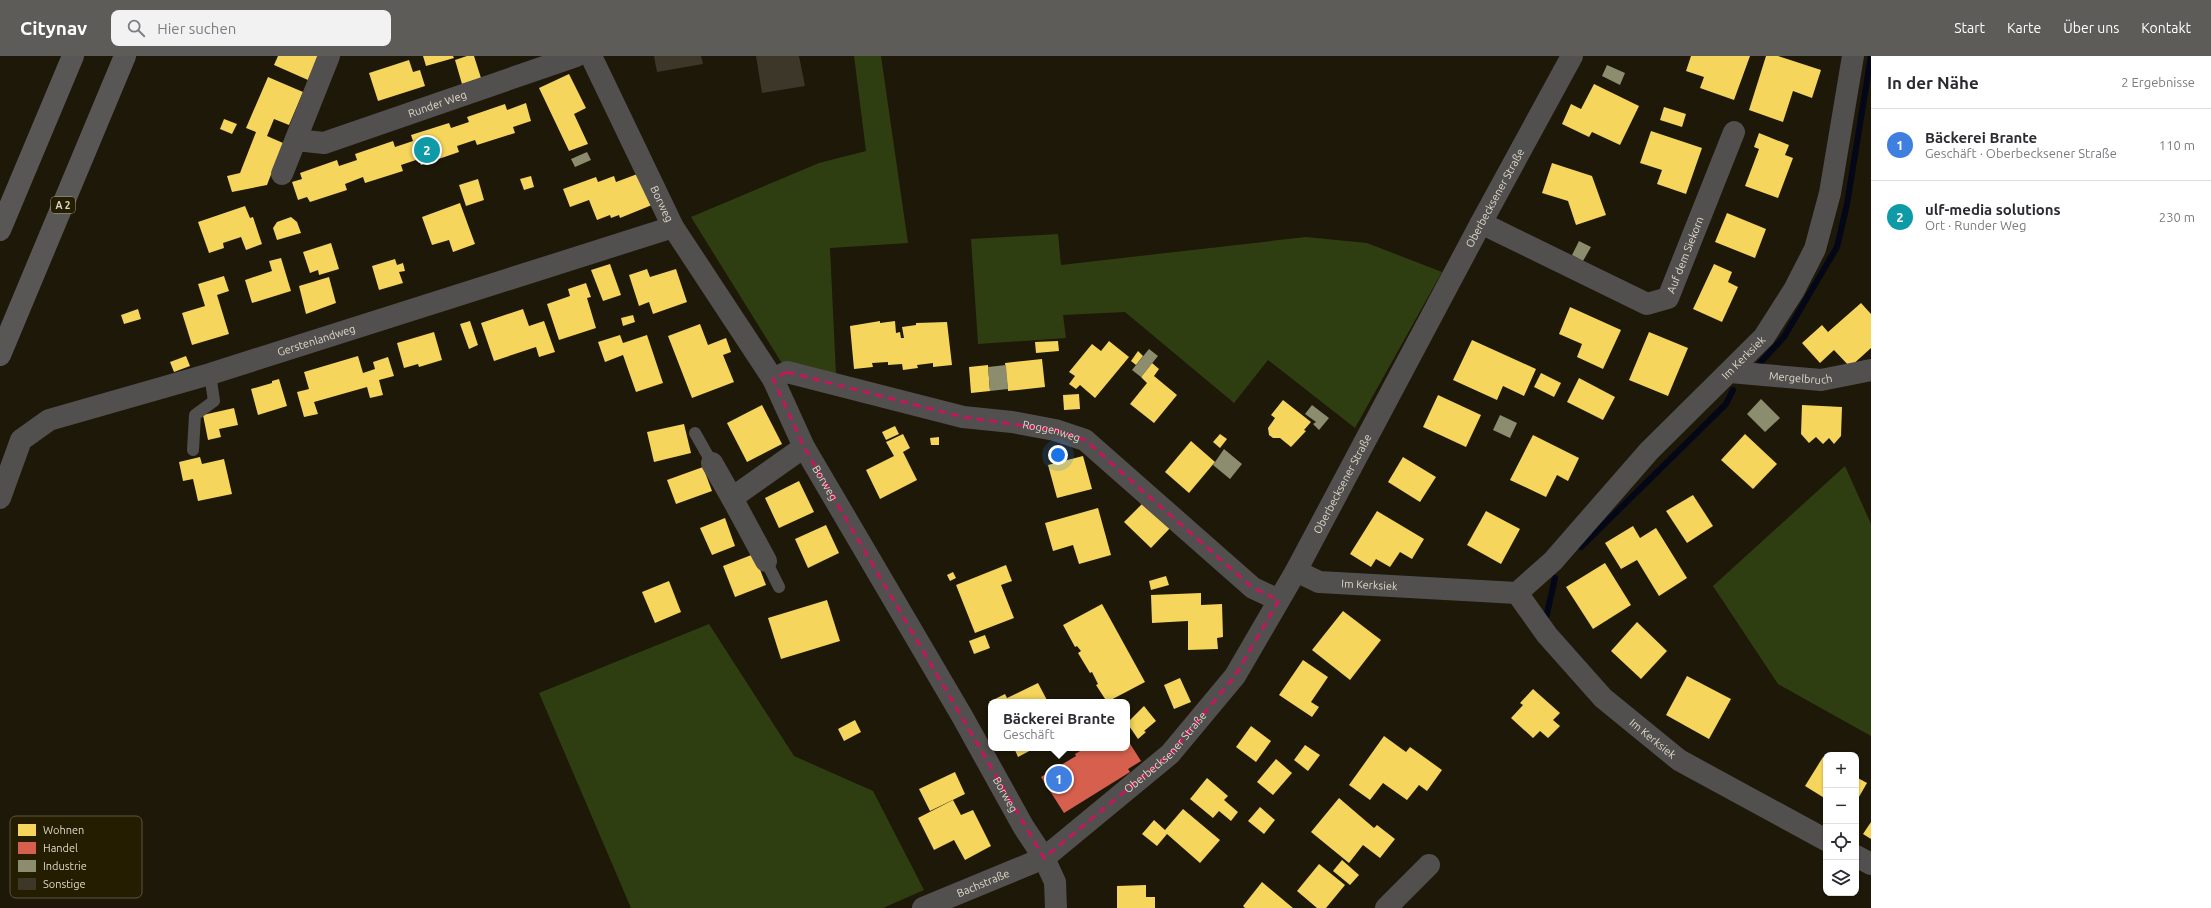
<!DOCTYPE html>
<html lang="de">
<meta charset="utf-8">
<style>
body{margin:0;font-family:Ubuntu,sans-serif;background:#f2f2f3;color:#2b2b33}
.controls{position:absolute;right:12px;bottom:12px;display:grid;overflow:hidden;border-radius:8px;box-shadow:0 1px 3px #0004}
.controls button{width:36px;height:36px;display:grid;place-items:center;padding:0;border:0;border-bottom:1px solid #e1e1e2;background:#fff;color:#2b2b33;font:20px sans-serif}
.you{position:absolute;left:1058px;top:399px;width:14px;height:14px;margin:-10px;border:3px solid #fff;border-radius:50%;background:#1a73e8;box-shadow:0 0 0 6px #1a73e833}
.badge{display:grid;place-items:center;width:26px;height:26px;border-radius:50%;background:#5d5c58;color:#fff;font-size:13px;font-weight:700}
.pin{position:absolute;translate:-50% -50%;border:2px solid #fff;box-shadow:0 1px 4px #0006}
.popup{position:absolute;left:988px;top:643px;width:142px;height:52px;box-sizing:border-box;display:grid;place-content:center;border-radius:8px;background:#fff;filter:drop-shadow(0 1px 3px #0005);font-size:13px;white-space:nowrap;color:#7c7c81}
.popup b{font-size:15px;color:#2b2b33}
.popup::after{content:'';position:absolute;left:50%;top:100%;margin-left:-8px;border:8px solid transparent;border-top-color:#fff}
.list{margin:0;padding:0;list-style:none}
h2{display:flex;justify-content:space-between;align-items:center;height:52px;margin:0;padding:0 16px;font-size:17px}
h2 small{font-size:13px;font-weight:400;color:#7c7c81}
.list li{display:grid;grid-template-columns:26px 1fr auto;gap:12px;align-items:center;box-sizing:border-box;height:72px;padding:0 16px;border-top:1px solid #e1e1e2}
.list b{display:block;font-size:15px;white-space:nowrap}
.list p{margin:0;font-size:13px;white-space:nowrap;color:#7c7c81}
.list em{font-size:13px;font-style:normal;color:#7c7c81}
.icon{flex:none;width:22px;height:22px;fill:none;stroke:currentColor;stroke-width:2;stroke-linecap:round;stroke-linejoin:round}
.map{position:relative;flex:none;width:1871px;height:852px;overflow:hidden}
header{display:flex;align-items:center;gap:24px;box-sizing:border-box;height:56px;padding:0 20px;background:#5d5c58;color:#fff}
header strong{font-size:19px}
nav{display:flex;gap:22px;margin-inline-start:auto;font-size:14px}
.search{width:280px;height:36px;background:#f2f2f3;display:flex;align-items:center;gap:10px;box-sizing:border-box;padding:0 14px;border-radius:8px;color:#7c7c81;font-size:15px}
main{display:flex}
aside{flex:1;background:#fff}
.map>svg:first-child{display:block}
.green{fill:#2f3e11}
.homes{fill:#f6d55c}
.shops{fill:#d6604d}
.industry{fill:#8c8c6e}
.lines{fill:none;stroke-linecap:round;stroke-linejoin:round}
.stream{stroke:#030717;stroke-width:6}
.building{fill:#3c3729}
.lane{stroke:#524f4f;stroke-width:12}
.street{stroke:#524f4f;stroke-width:22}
.highway{stroke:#595656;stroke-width:22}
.marked{fill:none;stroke:#c2185b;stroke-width:3;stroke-dasharray:8 5;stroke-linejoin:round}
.labels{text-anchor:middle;stroke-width:4;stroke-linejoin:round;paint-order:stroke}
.shield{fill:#251d00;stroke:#a7a28d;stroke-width:1}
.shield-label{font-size:10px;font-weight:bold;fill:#dfdbc9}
.street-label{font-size:11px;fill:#dfdbc9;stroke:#251d00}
.key{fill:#251d00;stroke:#5d563c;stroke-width:1}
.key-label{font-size:11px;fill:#dfdbc9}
</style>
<header>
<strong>Citynav</strong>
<div class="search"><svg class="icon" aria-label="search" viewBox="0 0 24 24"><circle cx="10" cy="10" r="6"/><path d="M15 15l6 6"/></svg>Hier suchen</div>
<nav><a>Start</a><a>Karte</a><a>Über uns</a><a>Kontakt</a></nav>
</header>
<main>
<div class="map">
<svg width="1871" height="852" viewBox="0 0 1871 852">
<rect width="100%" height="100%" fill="#1d1808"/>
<!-- green -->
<g class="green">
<path d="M854 0H881L908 187 830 192 836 319 783 309 691 161 819 107 866 95Z"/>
<path d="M1058 178 1061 209 1306 181 1367 187 1442 216 1355 372 1268 304 1234 347 1125 256 1063 259 1066 282 978 288 971 183Z"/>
<path d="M1845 410 1871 468V680L1778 628 1713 530Z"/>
<path d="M709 568 794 700 873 735 924 834 883 852H631L539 637Z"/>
</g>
<!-- homes -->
<g class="homes">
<path d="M278 0H319L308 24 274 9Z"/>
<path d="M423 0H453L454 2 426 10Z"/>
<path d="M467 0H474L481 22 462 28 455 4Z"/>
<path d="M1691 0H1750L1734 44 1700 32 1704 21 1686 15Z"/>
<path d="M1766 0H1778L1821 14 1812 42 1793 35 1783 66 1749 54Z"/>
<path d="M409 4 413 16 420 14 425 30 378 45 369 17Z"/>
<path d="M569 18 586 52 574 58 588 88 569 95 539 32Z"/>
<path d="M268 21 303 36 289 69 274 63 267 80 283 87 267 129 232 136 227 120 240 117 256 76 246 72Z"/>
<path d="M1594 28 1639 50 1620 89 1592 76 1589 81 1562 68 1571 48 1581 53Z"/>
<path d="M526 47 531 65 513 71 515 77 477 89 475 84 457 90 459 96 421 109 419 103 401 109 403 115 365 127 363 121 345 128 347 134 310 146 307 141 298 144 292 126 302 123 300 117 337 104 339 110 357 104 355 98 393 85 395 91 413 85 411 79 449 67 451 72 469 66 467 61 505 48 507 54Z"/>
<path d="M1664 51 1686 58 1682 71 1660 64Z"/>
<path d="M224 63 237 68 232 78 220 73Z"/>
<path d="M1651 75 1702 92 1686 138 1657 128 1662 114 1640 107Z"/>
<path d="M1759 77 1789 89 1785 99 1793 102 1778 142 1745 130 1759 93 1754 91Z"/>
<path d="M1552 107 1592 120 1606 159 1576 169 1568 145 1542 137Z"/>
<path d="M640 117 652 149 620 162 619 159 611 162 610 159 597 164 589 144 570 151 563 133 596 121 598 126 614 120 616 126Z"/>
<path d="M531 120 534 131 524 134 520 123Z"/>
<path d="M478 123 484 144 466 150 459 129Z"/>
<path d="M460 147 475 188 453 196 449 184 432 189 422 161Z"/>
<path d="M245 150 250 162 253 161 262 188 246 194 241 181 223 187 224 192 209 197 198 166Z"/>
<path d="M1727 157 1766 173 1755 202 1715 186Z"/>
<path d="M291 161 297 166 301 177 277 184 273 172 277 166Z"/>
<path d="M331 187 339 213 319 219 318 214 310 217 303 196Z"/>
<path d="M281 202 291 235 252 247 245 224 272 215 269 205Z"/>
<path d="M395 203 397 209 403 207 405 215 399 216 403 227 379 234 372 210Z"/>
<path d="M610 208 621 239 603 245 591 214Z"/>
<path d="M1714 208 1732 216 1728 226 1738 231 1722 266 1693 253Z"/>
<path d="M647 213 650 221 676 213 687 246 653 258 649 246 639 250 629 219Z"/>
<path d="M224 220 229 235 217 239 229 278 192 289 182 257 205 250 198 228Z"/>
<path d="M329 221 336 247 306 258 299 230Z"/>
<path d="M586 227 591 241 587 242 596 272 559 284 547 248 570 240 568 233Z"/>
<path d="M1861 247 1871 258V292L1850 311 1834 294 1820 307 1802 287 1822 269 1828 276Z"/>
<path d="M1570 251 1621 274 1603 313 1577 301 1582 288 1559 278Z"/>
<path d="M138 253 141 263 124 268 121 259Z"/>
<path d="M523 253 529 270 544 265 555 296 539 301 536 291 494 305 481 267Z"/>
<path d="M633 259 635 266 623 270 621 262Z"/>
<path d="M470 265 478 289 469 293 460 268Z"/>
<path d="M880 265V267L895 265 896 277 900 276 901 282H904L902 271 916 269V267L947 266 952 309 933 311V307L917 309 918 312 903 314 902 308 888 309V306L872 307 873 311 854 313 850 270Z"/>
<path d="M700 268 708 289 726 282 731 296 723 299 734 326 692 342 668 280Z"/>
<path d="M434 276 442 304 419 311 418 308 404 312 397 287Z"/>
<path d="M1649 276 1688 292 1668 340 1629 324Z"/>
<path d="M620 279 623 287 647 279 663 327 636 336 623 299 605 306 598 286Z"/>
<path d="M1472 284 1536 313 1524 340 1503 330 1497 344 1453 324Z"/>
<path d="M1058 285 1059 295 1036 297 1035 286Z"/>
<path d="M1109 285 1129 301 1095 342 1080 329 1076 333 1069 328 1075 320 1069 316 1092 288 1101 295Z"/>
<path d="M1138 295 1143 300 1136 309 1131 305Z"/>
<path d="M186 300 190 310 174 316 170 306Z"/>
<path d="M358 300 363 317 375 313 373 306 388 301 394 320 379 324 383 339 370 342 367 331 314 346 318 358 304 361 297 336 309 333 304 316Z"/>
<path d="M1042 303 1045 331 1008 335 1005 307Z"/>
<path d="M1152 307 1159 313 1154 320 1177 339 1154 367 1130 348 1147 327 1141 321Z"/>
<path d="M988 309 990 335 971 337 969 311Z"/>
<path d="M1541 317 1561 327 1554 341 1534 331Z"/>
<path d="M1579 322 1615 341 1603 364 1567 346Z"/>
<path d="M279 323 287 350 258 359 251 333 272 327V325Z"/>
<path d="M1079 338 1080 353 1064 354 1063 339Z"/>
<path d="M1438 339 1481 359 1466 391 1423 371Z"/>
<path d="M1283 344 1311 366 1304 374 1306 375 1291 391 1280 382H1273L1269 379 1268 372 1275 362 1271 359Z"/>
<path d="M762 349 782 388 747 406 727 367Z"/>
<path d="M1802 349 1842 351 1841 380 1834 388 1829 382 1823 388 1816 381 1809 387 1801 378Z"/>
<path d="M234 352 238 369 219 373 221 381 208 384 203 359Z"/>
<path d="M684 368 691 397 654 406 647 376Z"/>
<path d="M895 370 899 378 886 384 882 376Z"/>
<path d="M903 378 910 392 903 396 917 424 880 443 866 414 894 400 886 386Z"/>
<path d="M1220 378 1227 383 1220 392 1213 386Z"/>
<path d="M1745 378 1777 408 1753 433 1721 404Z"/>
<path d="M1533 379 1579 402 1568 425 1557 419 1546 441 1510 424Z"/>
<path d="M939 381V389H931L930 382Z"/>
<path d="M1191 385 1215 406 1189 437 1165 416Z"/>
<path d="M1083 400 1092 433 1057 442 1048 409Z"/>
<path d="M200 401 202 408 224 403 232 438 198 445 193 423 183 425 179 406Z"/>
<path d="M1403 401 1436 421 1420 446 1388 426Z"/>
<path d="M703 411 712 435 676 448 667 424Z"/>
<path d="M799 425 814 456 779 472 765 442Z"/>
<path d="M1693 439 1713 470 1687 487 1666 455Z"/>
<path d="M1147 443 1173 469 1151 492 1124 466Z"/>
<path d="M1098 452 1111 499 1079 508 1073 489 1053 495 1045 467Z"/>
<path d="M1377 455 1424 483 1412 503 1400 496 1390 511 1376 503 1371 511 1350 498Z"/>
<path d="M1486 455 1520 473 1501 508 1467 489Z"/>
<path d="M725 462 735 490 712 499 700 472Z"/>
<path d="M826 469 839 497 808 512 795 483Z"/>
<path d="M1633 470 1640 482 1656 472 1687 522 1659 540 1637 504 1621 513 1605 487Z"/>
<path d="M754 498 766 529 735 541 723 510Z"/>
<path d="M1605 507 1631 549 1593 573 1566 531Z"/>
<path d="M1006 509 1012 525 1001 529 1014 562 975 577 956 529Z"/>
<path d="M953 516 956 522 950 525 947 519Z"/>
<path d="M1166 520 1169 529 1151 534 1149 525Z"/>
<path d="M669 525 681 556 655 567 642 536Z"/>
<path d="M1201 537V549L1222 548 1223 581 1217 582 1218 593 1188 594V565L1152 567 1151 539Z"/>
<path d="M827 544 840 585 781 603 768 562Z"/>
<path d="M1102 548 1145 626 1107 646 1096 629 1098 628 1092 616 1090 617 1078 597 1081 595 1077 590 1075 591 1063 569Z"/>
<path d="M1343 555 1381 584 1350 624 1312 594Z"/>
<path d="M1637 566 1667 595 1641 623 1611 595Z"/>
<path d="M985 579 990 592 974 598 969 585Z"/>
<path d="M1303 604 1328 621 1311 646 1319 651 1312 661 1279 639Z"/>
<path d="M1687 620 1731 643 1709 683 1666 659Z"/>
<path d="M1180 622 1191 646 1174 653 1164 629Z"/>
<path d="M1038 627 1048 646H989L1005 638 1007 642Z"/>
<path d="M1533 633 1560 657 1553 664 1560 670 1548 682 1540 675 1533 682 1511 662 1523 649 1520 647Z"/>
<path d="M1144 650 1156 665 1144 675 1146 676 1138 683 1127 667Z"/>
<path d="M855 664 861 676 844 685 838 673Z"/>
<path d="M1251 670 1271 685 1256 706 1236 691Z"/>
<path d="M1384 680 1406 696 1410 691 1442 714 1427 735 1419 729 1407 744 1383 727 1370 744 1349 729Z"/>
<path d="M1305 689 1320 699 1308 715 1294 704Z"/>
<path d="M1014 692H1035L1018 701Z"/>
<path d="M1823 701 1826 703V743L1805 730Z"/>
<path d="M1276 703 1292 717 1273 739 1257 726Z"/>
<path d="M955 716 965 738 930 755 919 733Z"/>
<path d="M1856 721 1867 727 1856 746Z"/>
<path d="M1207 722 1228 740 1224 744 1238 756 1231 765 1219 755 1213 762 1190 743Z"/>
<path d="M1339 742 1374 772 1377 769 1395 783 1380 802 1363 789 1349 807 1311 776Z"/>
<path d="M953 744 961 759 973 754 991 790 965 804 954 784 934 794 918 762Z"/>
<path d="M1260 751 1275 764 1264 778 1248 765Z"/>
<path d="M1183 753 1220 784 1200 807 1167 778 1157 790 1142 778 1154 764 1165 774Z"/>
<path d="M1871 766V783L1863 778Z"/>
<path d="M1342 804 1359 819 1350 829 1333 815Z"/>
<path d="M1319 808 1345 829 1326 852H1317L1297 835Z"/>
<path d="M1262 826 1293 852H1245L1243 850Z"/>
<path d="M1146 829V841H1155V852H1117V830Z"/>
</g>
<!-- shops -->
<path class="shops" d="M1127 683 1141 705 1128 713 1130 716 1064 757 1041 721 1076 700 1075 698 1085 692H1127Z"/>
<!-- industry -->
<g class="industry">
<path d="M1607 9 1625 17 1620 29 1602 20Z"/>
<path d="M587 96 591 104 575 111 571 103Z"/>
<path d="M1579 185 1591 191 1583 205 1572 199Z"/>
<path d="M1149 293 1158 300 1141 321 1132 314Z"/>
<path d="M1006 309 1008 333 990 335 988 311Z"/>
<path d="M1761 343 1780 362 1765 376 1747 358Z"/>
<path d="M1312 349 1329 362 1319 374 1313 368 1316 366 1305 358Z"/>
<path d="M1500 359 1517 367 1510 382 1493 374Z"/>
<path d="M1224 393 1242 408 1230 423 1213 409Z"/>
</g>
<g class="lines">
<!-- stream -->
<g class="stream">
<path d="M1760 307 1784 281 1837 191 1847 148 1871 0"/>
<path d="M1581 491 1726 348 1733 334"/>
<path d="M1546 562 1555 522"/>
</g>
</g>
<!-- building -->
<g class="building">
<path d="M654 0H701L703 8 657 16Z"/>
<path d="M756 0H799L805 30 762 37Z"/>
</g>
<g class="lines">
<!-- lane -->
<g class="lane">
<path d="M695 377 712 407"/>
<path d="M193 394 195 359 214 345 210 318"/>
<path d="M766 505 779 531"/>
</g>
<!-- street -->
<g class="street">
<path id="s1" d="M591 0 673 171 773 323 804 391 962 660 1023 770 1044 802 1055 826 1056 852"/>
<path id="s2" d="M296 84 324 87 576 0"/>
<path d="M282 118 329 0"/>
<path id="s3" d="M1481 167 1647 248 1668 242 1734 76"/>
<path id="s4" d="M1730 316 1821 324 1871 314"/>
<path id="s5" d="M773 323 787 316 963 361 1012 366 1055 374 1085 384 1253 532 1279 544"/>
<path d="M712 407 732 442 804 391"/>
<path id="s6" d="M0 442 21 384 49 364 210 318 673 171"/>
<path d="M732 442 766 505"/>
<path id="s7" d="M1296 515 1319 526 1517 537 1547 579 1603 642 1679 704 1826 784"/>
<path id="s8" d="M1517 537 1553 505 1649 395 1764 281 1794 234 1815 193 1830 137 1853 0"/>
<path d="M1856 800 1871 808"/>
<path id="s9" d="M923 852 1044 802 1170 698 1235 620 1296 515 1481 167 1572 0"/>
<path d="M1386 852 1429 809"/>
</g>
<!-- highway -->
<g class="highway">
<path d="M0 174 73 0"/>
<path d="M0 299 125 0"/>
</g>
</g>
<!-- marked area -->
<path class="marked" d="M787 316 963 361 1055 374 1085 384 1253 532 1279 544 1235 620 1170 698 1044 802 804 391 773 323Z"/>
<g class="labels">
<!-- shield labels -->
<rect class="shield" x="51" y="141" width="24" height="16" rx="3"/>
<g class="shield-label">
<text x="63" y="153">A 2</text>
</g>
<!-- street labels -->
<g class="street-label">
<text dy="4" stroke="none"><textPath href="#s2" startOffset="148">Runder Weg</textPath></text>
<text dy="4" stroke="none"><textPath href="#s9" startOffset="940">Oberbecksener Straße</textPath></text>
<text dy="4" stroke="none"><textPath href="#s1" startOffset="164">Borweg</textPath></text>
<text dy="4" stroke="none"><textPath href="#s3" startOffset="253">Auf dem Siekorn</textPath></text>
<text dy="4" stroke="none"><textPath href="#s6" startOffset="375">Gerstenlandweg</textPath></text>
<text dy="4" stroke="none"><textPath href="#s8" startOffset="327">Im Kerksiek</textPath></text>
<text dy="4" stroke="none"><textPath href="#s4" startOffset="71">Mergelbruch</textPath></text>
<text dy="4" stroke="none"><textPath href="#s5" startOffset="287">Roggenweg</textPath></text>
<text dy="4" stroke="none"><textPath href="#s1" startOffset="488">Borweg</textPath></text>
<text dy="4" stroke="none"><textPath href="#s9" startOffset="616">Oberbecksener Straße</textPath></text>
<text dy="4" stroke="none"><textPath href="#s7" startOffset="76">Im Kerksiek</textPath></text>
<text dy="4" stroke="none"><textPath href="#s7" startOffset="424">Im Kerksiek</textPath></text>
<text dy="4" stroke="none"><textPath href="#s9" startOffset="292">Oberbecksener Straße</textPath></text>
<text dy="4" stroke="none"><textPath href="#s1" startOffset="848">Borweg</textPath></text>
<text dy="4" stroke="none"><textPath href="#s9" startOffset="65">Bachstraße</textPath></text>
</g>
</g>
<!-- legend -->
<rect x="10" y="760" width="132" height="82" rx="6" class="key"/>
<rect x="18" y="768" width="18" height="12" fill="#f6d55c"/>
<rect x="18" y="786" width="18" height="12" fill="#d6604d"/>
<rect x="18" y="804" width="18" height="12" fill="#8c8c6e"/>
<rect x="18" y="822" width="18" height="12" fill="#3c3729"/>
<g class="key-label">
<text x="43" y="778">Wohnen</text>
<text x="43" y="796">Handel</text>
<text x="43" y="814">Industrie</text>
<text x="43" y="832">Sonstige</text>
</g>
</svg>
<div class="controls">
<button>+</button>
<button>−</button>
<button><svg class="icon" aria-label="locate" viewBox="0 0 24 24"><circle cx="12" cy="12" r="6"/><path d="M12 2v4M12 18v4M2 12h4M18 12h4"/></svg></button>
<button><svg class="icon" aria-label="layers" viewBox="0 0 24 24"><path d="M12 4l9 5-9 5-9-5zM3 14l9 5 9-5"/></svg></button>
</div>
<div class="you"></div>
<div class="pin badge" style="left:1059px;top:723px;background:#3f7fe0">1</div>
<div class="popup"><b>Bäckerei Brante</b>Geschäft</div>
<div class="pin badge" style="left:427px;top:94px;background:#0f9aa8">2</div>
</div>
<aside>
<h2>In der Nähe<small>2 Ergebnisse</small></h2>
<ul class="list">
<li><span class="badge" style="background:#3f7fe0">1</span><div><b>Bäckerei Brante</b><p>Geschäft · Oberbecksener Straße</p></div><em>110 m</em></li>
<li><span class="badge" style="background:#0f9aa8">2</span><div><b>ulf-media solutions</b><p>Ort · Runder Weg</p></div><em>230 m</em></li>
</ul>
</aside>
</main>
